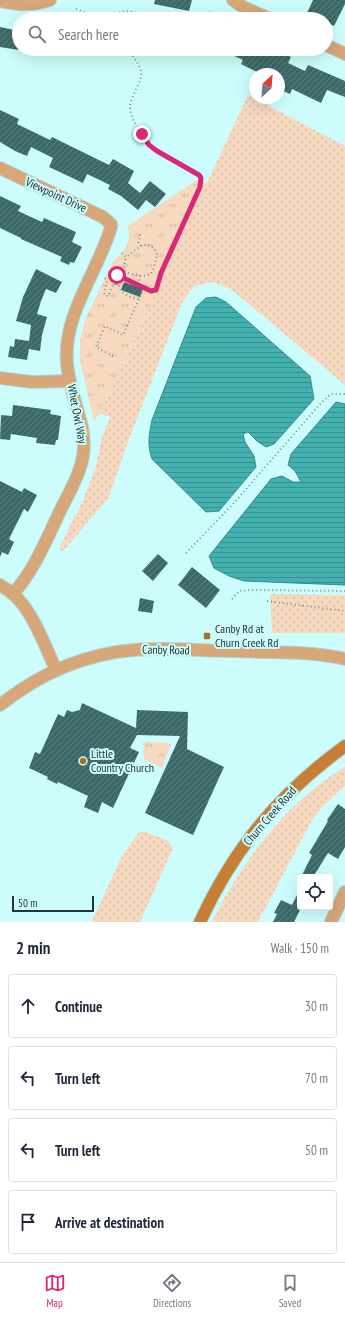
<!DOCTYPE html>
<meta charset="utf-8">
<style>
body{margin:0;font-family:"PT Sans Narrow",sans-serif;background:#f6f6f7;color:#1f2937}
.controls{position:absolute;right:12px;bottom:12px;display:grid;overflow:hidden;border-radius:4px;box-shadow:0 4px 16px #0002}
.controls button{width:36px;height:36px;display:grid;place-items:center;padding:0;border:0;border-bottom:1px solid #e0e1e3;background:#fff;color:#1f2937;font:20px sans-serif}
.compass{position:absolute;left:249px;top:68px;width:36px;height:36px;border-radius:50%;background:#fff;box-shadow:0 4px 16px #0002;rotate:26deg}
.scale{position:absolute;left:12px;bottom:10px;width:82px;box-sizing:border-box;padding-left:4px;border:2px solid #233636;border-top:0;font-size:11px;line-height:14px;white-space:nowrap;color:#233636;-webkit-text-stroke:3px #ccfdfc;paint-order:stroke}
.stop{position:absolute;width:12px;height:12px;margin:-9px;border:3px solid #db2777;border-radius:50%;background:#fff}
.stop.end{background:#db2777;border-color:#fff;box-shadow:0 1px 4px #0008}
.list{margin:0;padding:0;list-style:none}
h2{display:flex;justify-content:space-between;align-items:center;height:52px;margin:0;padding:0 16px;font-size:17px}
h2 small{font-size:13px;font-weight:400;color:#747a83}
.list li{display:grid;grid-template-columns:26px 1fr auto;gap:12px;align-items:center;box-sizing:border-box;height:64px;margin:0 8px 8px;padding:0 8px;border:1px solid #e0e1e3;border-radius:4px}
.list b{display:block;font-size:15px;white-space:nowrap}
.list em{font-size:13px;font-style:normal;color:#747a83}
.icon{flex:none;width:22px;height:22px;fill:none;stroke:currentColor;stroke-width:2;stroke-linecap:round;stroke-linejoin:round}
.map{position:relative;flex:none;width:345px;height:922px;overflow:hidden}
.search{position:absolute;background:#fff;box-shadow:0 4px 16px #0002;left:12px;right:12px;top:12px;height:44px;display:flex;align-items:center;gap:10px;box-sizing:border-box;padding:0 14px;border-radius:22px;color:#747a83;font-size:15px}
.sheet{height:340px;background:#fff}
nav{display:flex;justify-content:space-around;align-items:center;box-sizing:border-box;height:56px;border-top:1px solid #e0e1e3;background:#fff;font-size:11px;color:#747a83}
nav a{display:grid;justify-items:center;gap:2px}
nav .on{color:#db2777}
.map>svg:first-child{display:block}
.grass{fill:url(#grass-dots)}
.park{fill:url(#park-tufts)}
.pitch{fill:#f7d9bf}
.water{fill:url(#water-rules);stroke:#398c8b}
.building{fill:url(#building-hatch)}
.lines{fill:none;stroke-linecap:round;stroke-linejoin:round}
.street-casing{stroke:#aed9d8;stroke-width:14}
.secondary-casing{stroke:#aed9d8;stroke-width:14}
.path{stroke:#759696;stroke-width:2;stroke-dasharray:1 3;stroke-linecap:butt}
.street{stroke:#d7a679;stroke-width:12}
.secondary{stroke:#c67f34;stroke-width:12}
.route{stroke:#db2777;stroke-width:5}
.poi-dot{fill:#aa6e30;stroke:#ccfdfc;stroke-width:1.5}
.labels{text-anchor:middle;stroke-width:4;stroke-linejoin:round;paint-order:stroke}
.street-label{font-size:12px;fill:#233636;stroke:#ccfdfc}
.poi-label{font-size:12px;fill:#233636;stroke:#ccfdfc;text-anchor:start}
</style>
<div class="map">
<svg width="345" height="922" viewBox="0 0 345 922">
<defs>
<pattern id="grass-dots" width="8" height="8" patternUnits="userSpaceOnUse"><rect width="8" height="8" fill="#f7d9bf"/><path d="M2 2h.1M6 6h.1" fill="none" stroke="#d3bba5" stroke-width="1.8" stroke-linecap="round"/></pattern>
<pattern id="park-tufts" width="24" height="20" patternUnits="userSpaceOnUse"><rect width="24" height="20" fill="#f7d9bf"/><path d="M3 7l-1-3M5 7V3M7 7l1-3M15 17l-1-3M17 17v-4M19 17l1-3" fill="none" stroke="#d3bba5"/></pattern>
<pattern id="water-rules" width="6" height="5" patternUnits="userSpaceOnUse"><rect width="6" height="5" fill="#42b1af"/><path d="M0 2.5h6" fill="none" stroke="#37918f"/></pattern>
<pattern id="building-hatch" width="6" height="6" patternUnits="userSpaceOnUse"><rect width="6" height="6" fill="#3c6968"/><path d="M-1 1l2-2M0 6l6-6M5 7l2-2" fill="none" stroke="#5c807f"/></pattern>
</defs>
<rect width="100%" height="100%" fill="#ccfdfc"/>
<!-- grass -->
<g class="grass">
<path d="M248 95 345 146V385L231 289 213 282 194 286 182 303 129 439 108 499 63 551 59 549 75 515 78 512 95 470 102 437 110 417 100 413Z"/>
<path d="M270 594 345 595V633H272Z"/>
<path d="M345 767V786L323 806 312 820 258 922H212C243 860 285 803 345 767Z"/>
<path d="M144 831 168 841 173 848 140 922H94L92 921 122 856 139 832Z"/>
</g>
<!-- park -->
<g class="park">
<path d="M198 179 207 184 100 413 94 421 80 361V340L85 320 113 261 122 253 128 244 129 239 128 226Z"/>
<path d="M146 742 168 743 171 745 162 768 144 759 143 744Z"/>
</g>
<!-- pitch -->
<g class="pitch">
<path d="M138 304 149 309 136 336 126 331Z"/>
<path d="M107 329 123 336 116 354 99 346Z"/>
</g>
<!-- water -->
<g class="water">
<path d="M216 297 226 302 310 376 314 399 274 444 266 447 257 441 248 432 243 434 245 442 254 456 256 467 219 511 206 512 152 459C147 444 149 435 152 420L196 307 206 298Z"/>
<path d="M336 402 345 404V585L244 581 229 576 214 568 209 556 271 479 282 476 293 482H301L295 471 288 465 291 454Z"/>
</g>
<!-- building -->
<g class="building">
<path d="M155 0H192L189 11 154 4Z"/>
<path d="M313 0H345V4L334 26 326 22V19H320L307 13Z"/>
<path d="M0 27 19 31V50L0 47Z"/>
<path d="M219 49H274L291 57 288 63 305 71 308 65 345 81V97L327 90 321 103 292 89 290 94 279 89V74H261L241 64 243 60Z"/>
<path d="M0 110 19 119 17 124 50 140 52 137 109 165 113 159 134 171 128 183 140 193 150 181 166 194 155 207 146 200 138 210 121 196 108 189 110 185 87 174 83 183 49 167 53 158 31 147 27 156 15 151 0 142Z"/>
<path d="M0 196 21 206 18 211 42 222 44 218 76 232 72 242 82 247 74 263 70 262 69 265 60 261 62 257 21 239V238L0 228Z"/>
<path d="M36 269 62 282 56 293 46 289 41 301 37 314 47 317 42 335 40 351 29 349 27 360 8 357 10 346 14 347 15 339 29 341 31 325 16 321 23 297Z"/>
<path d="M124 282 143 289 140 297 121 290Z"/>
<path d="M13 405 51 410 50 414 61 416 58 440H56L55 445 36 443 37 438 11 434 10 440 0 439 1 415 12 416Z"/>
<path d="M0 481 22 492 24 488 37 495 28 512 24 509 9 539 14 542 8 555 2 552 0 557Z"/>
<path d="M158 554 168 563 153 581 142 571Z"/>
<path d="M192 567 220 590 206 608 178 585Z"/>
<path d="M140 598 154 601 152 613 138 611Z"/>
<path d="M82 703 136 728 137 710 188 712 187 749 224 767 193 835 145 813 180 736 137 735 130 748 139 752 113 808 102 802 98 813 84 807 88 796 58 782 57 784 47 779 48 777 29 768 35 752 40 754 58 714 64 717 67 710 72 712 80 710Z"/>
<path d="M338 804 345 809V847L338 859 328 853 313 877H301L312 855 309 853 328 821 327 820Z"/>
<path d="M300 889V910L294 922H273L277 914 274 913 281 900 292 905Z"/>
</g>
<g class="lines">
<!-- street casing -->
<g class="street-casing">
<g id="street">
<path d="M233 0 243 7 270 19"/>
<path d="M0 1C19 5 31 6 50 0"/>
<path d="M326 45 345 54"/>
<path d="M0 168 103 217 111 224V227C98 272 63 314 67 362 68 382 77 407 82 427 84 438 85 450 82 461 78 478 69 493 61 509 47 538 35 569 13 594"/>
<path d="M0 378 32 382 70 381"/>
<path d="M0 585C4 588 9 590 13 594 33 611 45 646 56 670"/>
<path d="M0 705C38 675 84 654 133 650 167 647 202 651 236 651 258 652 279 652 300 653 315 654 330 655 345 659"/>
<path d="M331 922 345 892"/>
</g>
</g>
<!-- secondary casing -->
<g class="secondary-casing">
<path id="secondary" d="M200 922C234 848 279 794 345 746"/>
</g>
<!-- path -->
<g class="path">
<path d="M76 9 84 12 99 15 129 11 149 16 171 19"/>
<path d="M195 19 213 11"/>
<path d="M129 49C132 57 139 63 141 71 143 81 131 95 130 106 130 113 133 120 137 126 151 153 171 157 195 173L201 178 200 187 198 194 161 273 156 290 151 291 144 288"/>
<path d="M141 246 138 242 141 232"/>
<path d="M122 253 126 257 142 245H148L154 248C158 254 157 257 155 263 154 266 154 269 152 272 147 279 132 275 125 271L124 265 126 257"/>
<path d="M105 278 107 281 104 293 106 296H108L113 285 115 284 119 286C120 294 132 298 139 299L144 288 138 285"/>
<path d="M114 285 112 280 114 276 119 275 122 277 125 271"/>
<path d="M117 285 122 277 138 285 140 276"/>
<path d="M113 356 96 347 105 326 123 335 139 299"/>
<path d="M186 553 233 504 321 403 331 394H345"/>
<path d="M232 599 239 591 250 590 345 591"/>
<path d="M267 601 345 611"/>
</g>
<!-- street -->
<use href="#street" class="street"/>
<!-- secondary -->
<use href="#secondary" class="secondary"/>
</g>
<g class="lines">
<!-- route -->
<path class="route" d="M117 275 151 291 156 290 161 273 200 187 201 178 199 175 157 151 149 145 142 134"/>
</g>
<!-- markers -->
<g class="poi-dot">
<rect x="203" y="632" width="8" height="8" rx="2"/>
<circle cx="83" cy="761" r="4"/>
</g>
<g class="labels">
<!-- street labels -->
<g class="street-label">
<text transform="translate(56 195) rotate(25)" y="4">Viewpoint Drive</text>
<text transform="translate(77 414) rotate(79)" y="4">Whet Owl Way</text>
<text transform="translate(166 650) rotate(1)" y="4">Canby Road</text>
<text transform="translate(270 816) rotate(-49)" y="4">Churn Creek Road</text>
</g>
<!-- poi labels -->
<g class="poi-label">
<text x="215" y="633">Canby Rd at<tspan x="215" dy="14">Churn Creek Rd</tspan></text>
<text x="91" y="758">Little<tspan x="91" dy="14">Country Church</tspan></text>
</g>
</g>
</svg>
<div class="controls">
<button><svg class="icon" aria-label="locate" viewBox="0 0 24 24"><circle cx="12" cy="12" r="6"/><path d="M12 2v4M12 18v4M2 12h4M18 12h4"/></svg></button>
</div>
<svg class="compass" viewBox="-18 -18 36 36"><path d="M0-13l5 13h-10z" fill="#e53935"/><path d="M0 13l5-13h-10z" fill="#747a83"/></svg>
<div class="scale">50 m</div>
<div class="stop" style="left:117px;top:275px"></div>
<div class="stop end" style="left:142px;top:134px"></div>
<div class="search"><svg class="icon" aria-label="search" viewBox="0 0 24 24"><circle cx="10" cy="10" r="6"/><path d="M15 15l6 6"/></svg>Search here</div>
</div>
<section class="sheet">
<h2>2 min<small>Walk · 150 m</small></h2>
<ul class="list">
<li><svg class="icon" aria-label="ahead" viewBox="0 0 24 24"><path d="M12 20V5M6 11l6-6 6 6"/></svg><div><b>Continue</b></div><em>30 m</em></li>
<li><svg class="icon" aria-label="left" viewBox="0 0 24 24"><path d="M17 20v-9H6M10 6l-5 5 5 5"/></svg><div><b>Turn left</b></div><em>70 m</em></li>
<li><svg class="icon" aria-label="left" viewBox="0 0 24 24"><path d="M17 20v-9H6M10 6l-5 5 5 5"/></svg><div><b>Turn left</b></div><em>50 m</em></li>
<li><svg class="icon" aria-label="arrive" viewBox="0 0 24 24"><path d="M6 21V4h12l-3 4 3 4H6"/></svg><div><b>Arrive at destination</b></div></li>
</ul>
</section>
<nav>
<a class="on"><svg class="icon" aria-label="map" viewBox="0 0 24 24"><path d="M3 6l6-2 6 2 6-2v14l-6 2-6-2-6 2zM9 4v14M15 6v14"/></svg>Map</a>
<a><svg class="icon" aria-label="directions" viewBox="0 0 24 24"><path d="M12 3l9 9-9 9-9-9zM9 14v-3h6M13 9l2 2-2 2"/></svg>Directions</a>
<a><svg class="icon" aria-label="saved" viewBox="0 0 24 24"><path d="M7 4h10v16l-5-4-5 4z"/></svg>Saved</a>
</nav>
